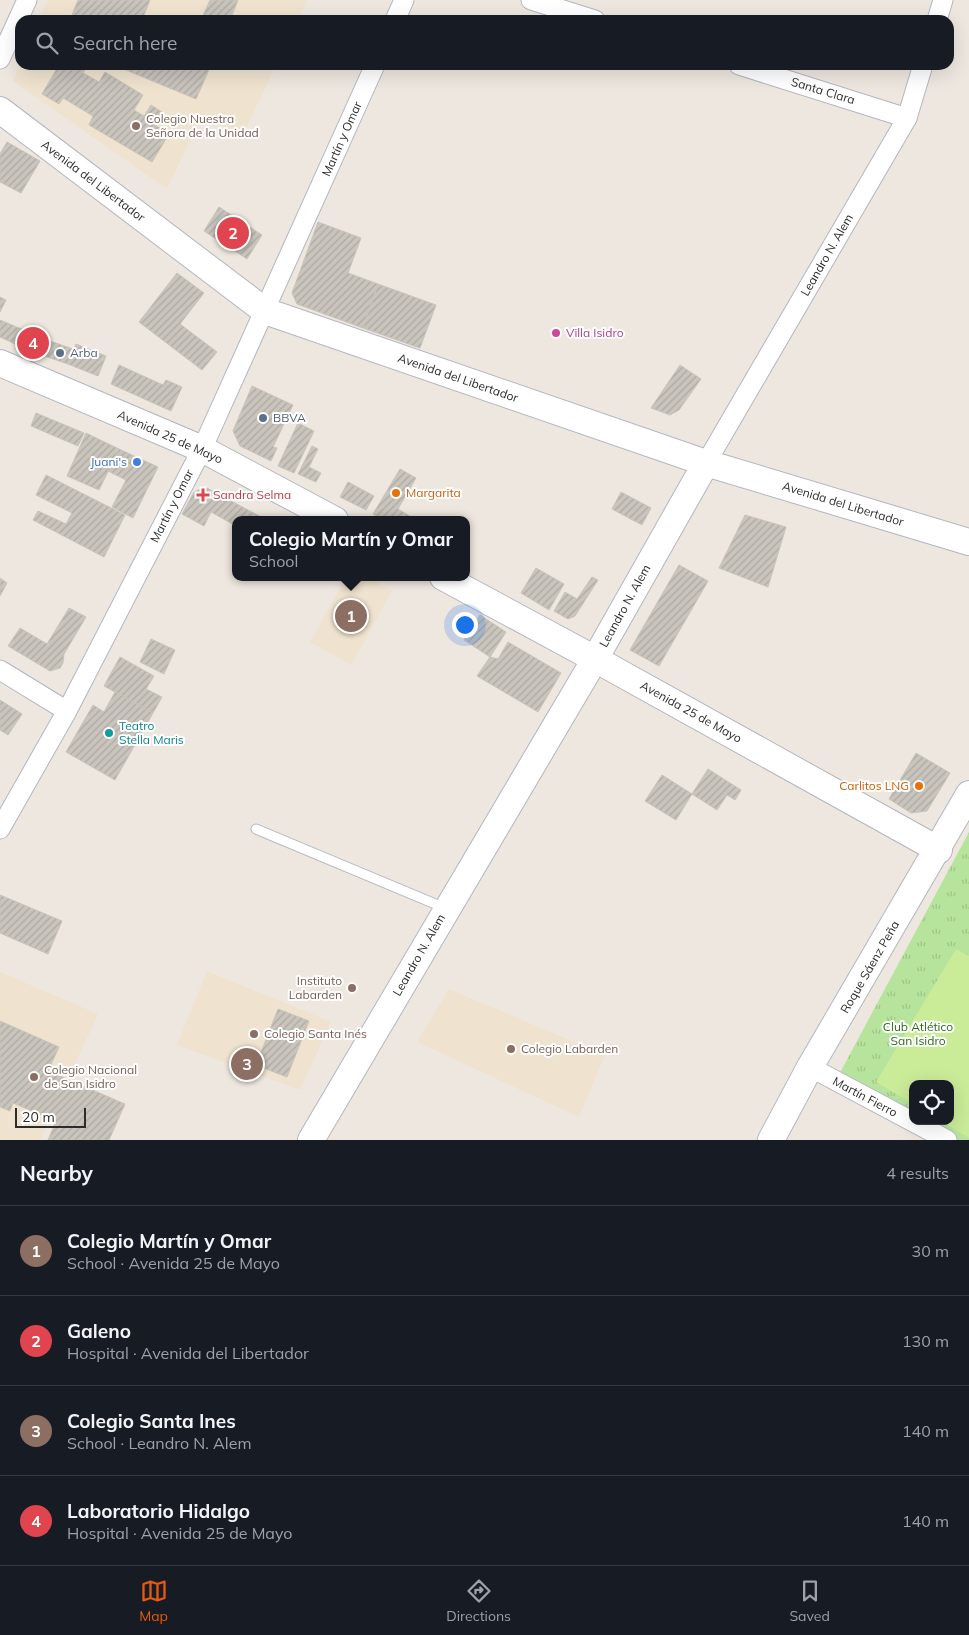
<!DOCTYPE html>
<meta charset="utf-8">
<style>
body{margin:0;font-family:Mulish,sans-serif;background:#242831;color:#f1f3f6}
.controls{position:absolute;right:15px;bottom:15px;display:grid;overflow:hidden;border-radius:10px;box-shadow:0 5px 20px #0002}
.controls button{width:45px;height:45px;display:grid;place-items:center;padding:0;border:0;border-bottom:1px solid #363941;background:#171b24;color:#f1f3f6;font:25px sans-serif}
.scale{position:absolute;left:15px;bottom:12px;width:71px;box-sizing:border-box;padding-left:5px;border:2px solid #2c2c2c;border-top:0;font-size:14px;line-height:18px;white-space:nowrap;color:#2c2c2c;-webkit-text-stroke:4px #fff;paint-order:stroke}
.you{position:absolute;left:464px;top:624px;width:18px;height:18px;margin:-12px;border:4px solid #fff;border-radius:50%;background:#1a73e8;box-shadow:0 0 0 8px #1a73e833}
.badge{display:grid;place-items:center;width:32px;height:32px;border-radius:50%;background:#ea580c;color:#fff;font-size:16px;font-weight:700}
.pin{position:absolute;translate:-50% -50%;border:2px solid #fff;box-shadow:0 1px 5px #0006}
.popup{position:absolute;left:232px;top:516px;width:238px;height:65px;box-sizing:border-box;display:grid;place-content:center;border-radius:10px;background:#171b24;filter:drop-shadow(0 1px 4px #0005);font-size:16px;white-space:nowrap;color:#9ea1a6}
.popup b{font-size:19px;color:#f1f3f6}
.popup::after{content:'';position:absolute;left:50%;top:100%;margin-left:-10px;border:10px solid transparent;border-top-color:#171b24}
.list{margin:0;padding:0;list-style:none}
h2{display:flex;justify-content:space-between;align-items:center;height:65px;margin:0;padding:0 20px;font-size:21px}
h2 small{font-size:16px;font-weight:400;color:#9ea1a6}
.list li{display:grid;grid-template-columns:32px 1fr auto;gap:15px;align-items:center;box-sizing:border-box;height:90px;padding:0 20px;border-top:1px solid #363941}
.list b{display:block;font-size:19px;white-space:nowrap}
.list p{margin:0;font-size:16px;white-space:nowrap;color:#9ea1a6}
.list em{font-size:16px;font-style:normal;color:#9ea1a6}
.icon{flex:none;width:28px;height:28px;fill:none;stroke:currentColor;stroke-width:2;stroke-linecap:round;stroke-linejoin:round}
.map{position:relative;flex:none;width:969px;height:1140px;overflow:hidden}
.search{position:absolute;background:#171b24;box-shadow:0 5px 20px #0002;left:15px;right:15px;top:15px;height:55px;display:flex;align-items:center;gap:12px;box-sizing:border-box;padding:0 18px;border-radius:15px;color:#9ea1a6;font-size:19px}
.sheet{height:425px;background:#171b24}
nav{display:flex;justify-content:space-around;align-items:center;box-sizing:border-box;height:70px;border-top:1px solid #363941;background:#171b24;font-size:14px;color:#9ea1a6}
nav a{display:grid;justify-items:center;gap:2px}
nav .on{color:#ea580c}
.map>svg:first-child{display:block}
.education{fill:#efe3cf}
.grass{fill:url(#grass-tufts);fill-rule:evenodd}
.pitch{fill:#caeb98}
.building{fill:url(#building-hatch);stroke:#c9c3b8}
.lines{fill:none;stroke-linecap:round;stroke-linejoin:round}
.lane-casing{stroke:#b2b6c0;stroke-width:11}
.street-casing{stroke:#b2b6c0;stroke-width:21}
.secondary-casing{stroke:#b2b6c0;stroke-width:28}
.lane{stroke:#fff;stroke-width:9}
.street{stroke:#fff;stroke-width:19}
.secondary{stroke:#fff;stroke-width:26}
.education-dot{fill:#8d6e63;stroke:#fff;stroke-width:2}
.hotel-dot{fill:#d1479c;stroke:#fff;stroke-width:2}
.service-dot{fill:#5c6f8a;stroke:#fff;stroke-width:2}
.shop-dot{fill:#3f7fe0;stroke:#fff;stroke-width:2}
.food-dot{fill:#e8710a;stroke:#fff;stroke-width:2}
.health-dot{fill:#e0444e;stroke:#fff;stroke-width:2}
.culture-dot{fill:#0f9aa8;stroke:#fff;stroke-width:2}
.labels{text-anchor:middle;stroke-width:4;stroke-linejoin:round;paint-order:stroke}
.street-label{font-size:12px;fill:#2c2c2c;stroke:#fff}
.education-label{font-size:12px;fill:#785e54;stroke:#fff;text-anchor:start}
.hotel-label{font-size:12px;fill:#b23c85;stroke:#fff;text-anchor:start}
.service-label{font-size:12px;fill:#4e5e75;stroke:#fff;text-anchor:start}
.shop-label{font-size:12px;fill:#366cbe;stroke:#fff;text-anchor:end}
.food-label{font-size:12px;fill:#c56008;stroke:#fff;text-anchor:start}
.health-label{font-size:12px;fill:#be3a42;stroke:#fff;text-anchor:start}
.culture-label{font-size:12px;fill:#0d838f;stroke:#fff;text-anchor:start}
.park-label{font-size:12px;fill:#2e6b1b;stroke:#fff}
</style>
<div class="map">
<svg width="969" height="1140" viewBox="0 0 969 1140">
<defs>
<pattern id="grass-tufts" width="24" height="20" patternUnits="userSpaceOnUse" patternTransform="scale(1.25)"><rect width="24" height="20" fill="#b7e49c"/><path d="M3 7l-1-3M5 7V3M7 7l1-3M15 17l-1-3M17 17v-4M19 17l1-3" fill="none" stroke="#9ec487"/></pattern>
<pattern id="building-hatch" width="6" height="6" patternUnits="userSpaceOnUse" patternTransform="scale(1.25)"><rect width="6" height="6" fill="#c9c5bd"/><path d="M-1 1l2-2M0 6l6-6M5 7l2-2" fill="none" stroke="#ada9a3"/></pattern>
</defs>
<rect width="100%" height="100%" fill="#eee7df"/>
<!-- education -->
<g class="education">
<path d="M48 0H308L298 20H39Z"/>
<path d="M20 64V65H276L243 135 201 117 167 189 13 81Z"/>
<path d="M347 577H368L392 591 351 665 310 642Z"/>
<path d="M207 971 331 1022 300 1090 177 1045Z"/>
<path d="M0 972 98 1014 40 1140H0Z"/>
<path d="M449 989 605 1055 579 1117 417 1042Z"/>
</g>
<!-- grass -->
<path class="grass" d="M969 832V1140H947L835 1082ZM913 1084H950V1121H913Z"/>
<!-- pitch -->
<path class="pitch" d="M956 949 969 956V1138L941 1121H950V1084H913V1104L876 1082Z"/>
<!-- building -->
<g class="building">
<path d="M78 0H150L142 20H70Z"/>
<path d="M210 0H238L230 20H201Z"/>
<path d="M59 65H88L83 73 99 82 105 72 143 95 134 110 144 116 151 105 162 112 155 125 169 134 152 162 89 125 93 116 63 98 59 104 42 94Z"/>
<path d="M114 65H211L196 99Z"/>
<path d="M7 142 40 161 21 193 0 182V154Z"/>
<path d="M219 207 262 235 247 259 204 231Z"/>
<path d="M318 222 361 238 348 273 378 284 363 328 297 304 292 293Z"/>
<path d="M177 273 204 293 180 324 217 352 202 370 139 322Z"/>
<path d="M378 284 436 305 420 348 363 328Z"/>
<path d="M0 297 6 300 0 312Z"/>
<path d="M0 320 19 328 13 343 0 337Z"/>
<path d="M19 328 53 342 47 357 13 343Z"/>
<path d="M53 342 73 349 68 364 47 357Z"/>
<path d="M76 344 106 356 98 376 68 364Z"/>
<path d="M119 365 163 385 166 380 182 387 171 411 111 384Z"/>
<path d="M680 365 701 379 679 410 670 415 651 408Z"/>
<path d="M252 386 293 405 273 447 277 448 271 461 240 446 233 431Z"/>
<path d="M36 413 84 433 78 446 31 426Z"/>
<path d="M298 423 314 431 294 473 278 466Z"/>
<path d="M86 433 119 449 99 490 67 476Z"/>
<path d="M312 446 318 449 309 467 321 473 316 482 298 474Z"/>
<path d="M119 449 158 467 133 518 112 507 126 480 108 471Z"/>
<path d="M400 469 416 478 398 509 416 520H383L373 514Z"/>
<path d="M46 475 125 515 104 557 33 520 38 511 66 524 72 513 36 495Z"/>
<path d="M348 482 374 496 366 510 340 497Z"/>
<path d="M205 487 261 517 260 520H236V526L211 512 204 526 182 514 194 492Z"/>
<path d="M621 492 651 508 642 525 612 509Z"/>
<path d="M745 515 786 527 768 587 719 568Z"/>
<path d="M679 565 708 581 659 666 630 650Z"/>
<path d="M536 568 564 584 549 610 521 593Z"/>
<path d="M592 577 598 580 575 616 568 619 554 611 565 592 577 599Z"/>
<path d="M0 578 7 583 0 596Z"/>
<path d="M69 608 86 617 64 654 63 663 60 668 50 671 8 646 20 628 47 644Z"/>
<path d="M480 615 506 632 490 657 464 640Z"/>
<path d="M151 639 175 650 164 674 140 662Z"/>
<path d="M508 642 561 673 538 712 477 676 490 657 498 659Z"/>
<path d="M120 657 154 676 146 689 162 697 153 713 104 686Z"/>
<path d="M115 692 153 713 115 780 66 752 93 705 104 712Z"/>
<path d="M0 700 22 714 8 735 0 730Z"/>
<path d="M916 753 950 773 927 811 911 813 889 799Z"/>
<path d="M708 769 741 790 735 800 727 795 717 810 692 794Z"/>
<path d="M662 775 692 794 676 820 645 801Z"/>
<path d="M0 895 62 921 48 954 0 933Z"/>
<path d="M278 1009 309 1021 287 1077 256 1065Z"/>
<path d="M0 1021 59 1047 48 1071 125 1104 109 1140H48L56 1121 13 1103 10 1111 0 1107Z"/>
</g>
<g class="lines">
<!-- lane casing -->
<g class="lane-casing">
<path id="lane" d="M256 829 445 908"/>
</g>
<!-- street casing -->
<g class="street-casing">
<g id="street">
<path d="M531 0 595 20"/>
<path d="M395 20 404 0"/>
<path d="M937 20 943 0"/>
<path d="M0 59 27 0"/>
<path d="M739 65 907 118"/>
<path d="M706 463 907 118 923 65"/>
<path d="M0 670 67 711"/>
<path d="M0 829 67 711 202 449 375 65"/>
<path d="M810 1067 947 1140"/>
</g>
</g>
<!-- secondary casing -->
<g class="secondary-casing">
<g id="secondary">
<path d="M0 110 265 311 706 463 969 542"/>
<path d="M0 363 202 449 335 520"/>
<path d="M443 577 595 659 939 850"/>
<path d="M311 1140 595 659 706 463"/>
<path d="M771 1140 810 1067 969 794"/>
</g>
</g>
<!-- lane -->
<use href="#lane" class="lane"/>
<!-- street -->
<use href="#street" class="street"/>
<!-- secondary -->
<use href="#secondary" class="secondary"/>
</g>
<!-- markers -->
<g class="education-dot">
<circle cx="136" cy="126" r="5"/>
<circle cx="352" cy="988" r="5"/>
<circle cx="254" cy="1034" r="5"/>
<circle cx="511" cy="1049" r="5"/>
<circle cx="34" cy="1077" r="5"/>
</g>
<circle class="hotel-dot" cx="556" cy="333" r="5"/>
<g class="service-dot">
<circle cx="60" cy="353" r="5"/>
<circle cx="263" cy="418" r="5"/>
</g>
<circle class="shop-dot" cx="137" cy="462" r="5"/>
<g class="food-dot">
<circle cx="396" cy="493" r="5"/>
<circle cx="919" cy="786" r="5"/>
</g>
<path class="health-dot" d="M200.5 487.5h5v5h5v5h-5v5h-5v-5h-5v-5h5z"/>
<circle class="culture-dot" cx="109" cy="733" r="5"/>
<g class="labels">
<!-- street labels -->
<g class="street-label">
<text transform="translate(823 91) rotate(17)" y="4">Santa Clara</text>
<text transform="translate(342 139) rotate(-66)" y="4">Martín y Omar</text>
<text transform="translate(93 181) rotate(37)" y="4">Avenida del Libertador</text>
<text transform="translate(827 255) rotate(-60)" y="4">Leandro N. Alem</text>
<text transform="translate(458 378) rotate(19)" y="4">Avenida del Libertador</text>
<text transform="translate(170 437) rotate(24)" y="4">Avenida 25 de Mayo</text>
<text transform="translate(843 504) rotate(17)" y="4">Avenida del Libertador</text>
<text transform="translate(172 506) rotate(-63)" y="4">Martín y Omar</text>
<text transform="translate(625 606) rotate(-61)" y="4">Leandro N. Alem</text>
<text transform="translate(691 712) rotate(29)" y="4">Avenida 25 de Mayo</text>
<text transform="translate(419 955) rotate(-60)" y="4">Leandro N. Alem</text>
<text transform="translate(870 967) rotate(-60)" y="4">Roque Sáenz Peña</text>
<text transform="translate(865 1097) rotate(28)" y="4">Martín Fierro</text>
</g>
<!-- education labels -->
<g class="education-label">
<text x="146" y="123">Colegio Nuestra<tspan x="146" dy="14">Señora de la Unidad</tspan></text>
<text x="342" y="985" text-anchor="end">Instituto<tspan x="342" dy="14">Labarden</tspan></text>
<text x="264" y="1038">Colegio Santa Inés</text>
<text x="521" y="1053">Colegio Labarden</text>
<text x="44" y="1074">Colegio Nacional<tspan x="44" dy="14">de San Isidro</tspan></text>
</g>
<!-- hotel labels -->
<g class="hotel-label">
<text x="566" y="337">Villa Isidro</text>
</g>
<!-- service labels -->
<g class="service-label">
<text x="70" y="357">Arba</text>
<text x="273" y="422">BBVA</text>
</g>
<!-- shop labels -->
<g class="shop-label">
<text x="127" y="466">Juani's</text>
</g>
<!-- food labels -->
<g class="food-label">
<text x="406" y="497">Margarita</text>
<text x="909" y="790" text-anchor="end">Carlitos LNG</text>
</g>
<!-- health labels -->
<g class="health-label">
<text x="213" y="499">Sandra Selma</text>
</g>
<!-- culture labels -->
<g class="culture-label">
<text x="119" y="730">Teatro<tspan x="119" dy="14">Stella Maris</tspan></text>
</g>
<!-- park labels -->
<g class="park-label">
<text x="918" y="1031">Club Atlético<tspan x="918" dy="14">San Isidro</tspan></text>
</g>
</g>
</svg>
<div class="controls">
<button><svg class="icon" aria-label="locate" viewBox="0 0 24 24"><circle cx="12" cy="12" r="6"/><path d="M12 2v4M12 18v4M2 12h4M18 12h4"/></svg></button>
</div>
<div class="scale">20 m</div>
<div class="you"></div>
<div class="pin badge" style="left:351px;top:616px;background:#8d6e63">1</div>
<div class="popup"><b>Colegio Martín y Omar</b>School</div>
<div class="pin badge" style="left:233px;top:233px;background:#e0444e">2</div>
<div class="pin badge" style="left:247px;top:1064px;background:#8d6e63">3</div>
<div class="pin badge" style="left:33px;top:343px;background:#e0444e">4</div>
<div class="search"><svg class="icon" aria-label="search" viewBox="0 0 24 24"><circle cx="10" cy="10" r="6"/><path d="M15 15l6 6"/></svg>Search here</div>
</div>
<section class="sheet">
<h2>Nearby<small>4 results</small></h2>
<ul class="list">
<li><span class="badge" style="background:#8d6e63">1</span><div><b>Colegio Martín y Omar</b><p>School · Avenida 25 de Mayo</p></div><em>30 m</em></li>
<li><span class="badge" style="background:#e0444e">2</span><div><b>Galeno</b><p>Hospital · Avenida del Libertador</p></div><em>130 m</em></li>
<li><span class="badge" style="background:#8d6e63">3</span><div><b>Colegio Santa Ines</b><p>School · Leandro N. Alem</p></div><em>140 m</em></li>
<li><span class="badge" style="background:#e0444e">4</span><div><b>Laboratorio Hidalgo</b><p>Hospital · Avenida 25 de Mayo</p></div><em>140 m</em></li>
</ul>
</section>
<nav>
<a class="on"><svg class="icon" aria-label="map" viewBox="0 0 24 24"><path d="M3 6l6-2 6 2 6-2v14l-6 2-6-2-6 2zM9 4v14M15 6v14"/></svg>Map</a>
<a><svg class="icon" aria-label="directions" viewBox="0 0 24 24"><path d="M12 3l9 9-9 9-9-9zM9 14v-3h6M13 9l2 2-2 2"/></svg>Directions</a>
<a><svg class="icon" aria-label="saved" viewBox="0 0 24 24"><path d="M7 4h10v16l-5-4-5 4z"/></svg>Saved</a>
</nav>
